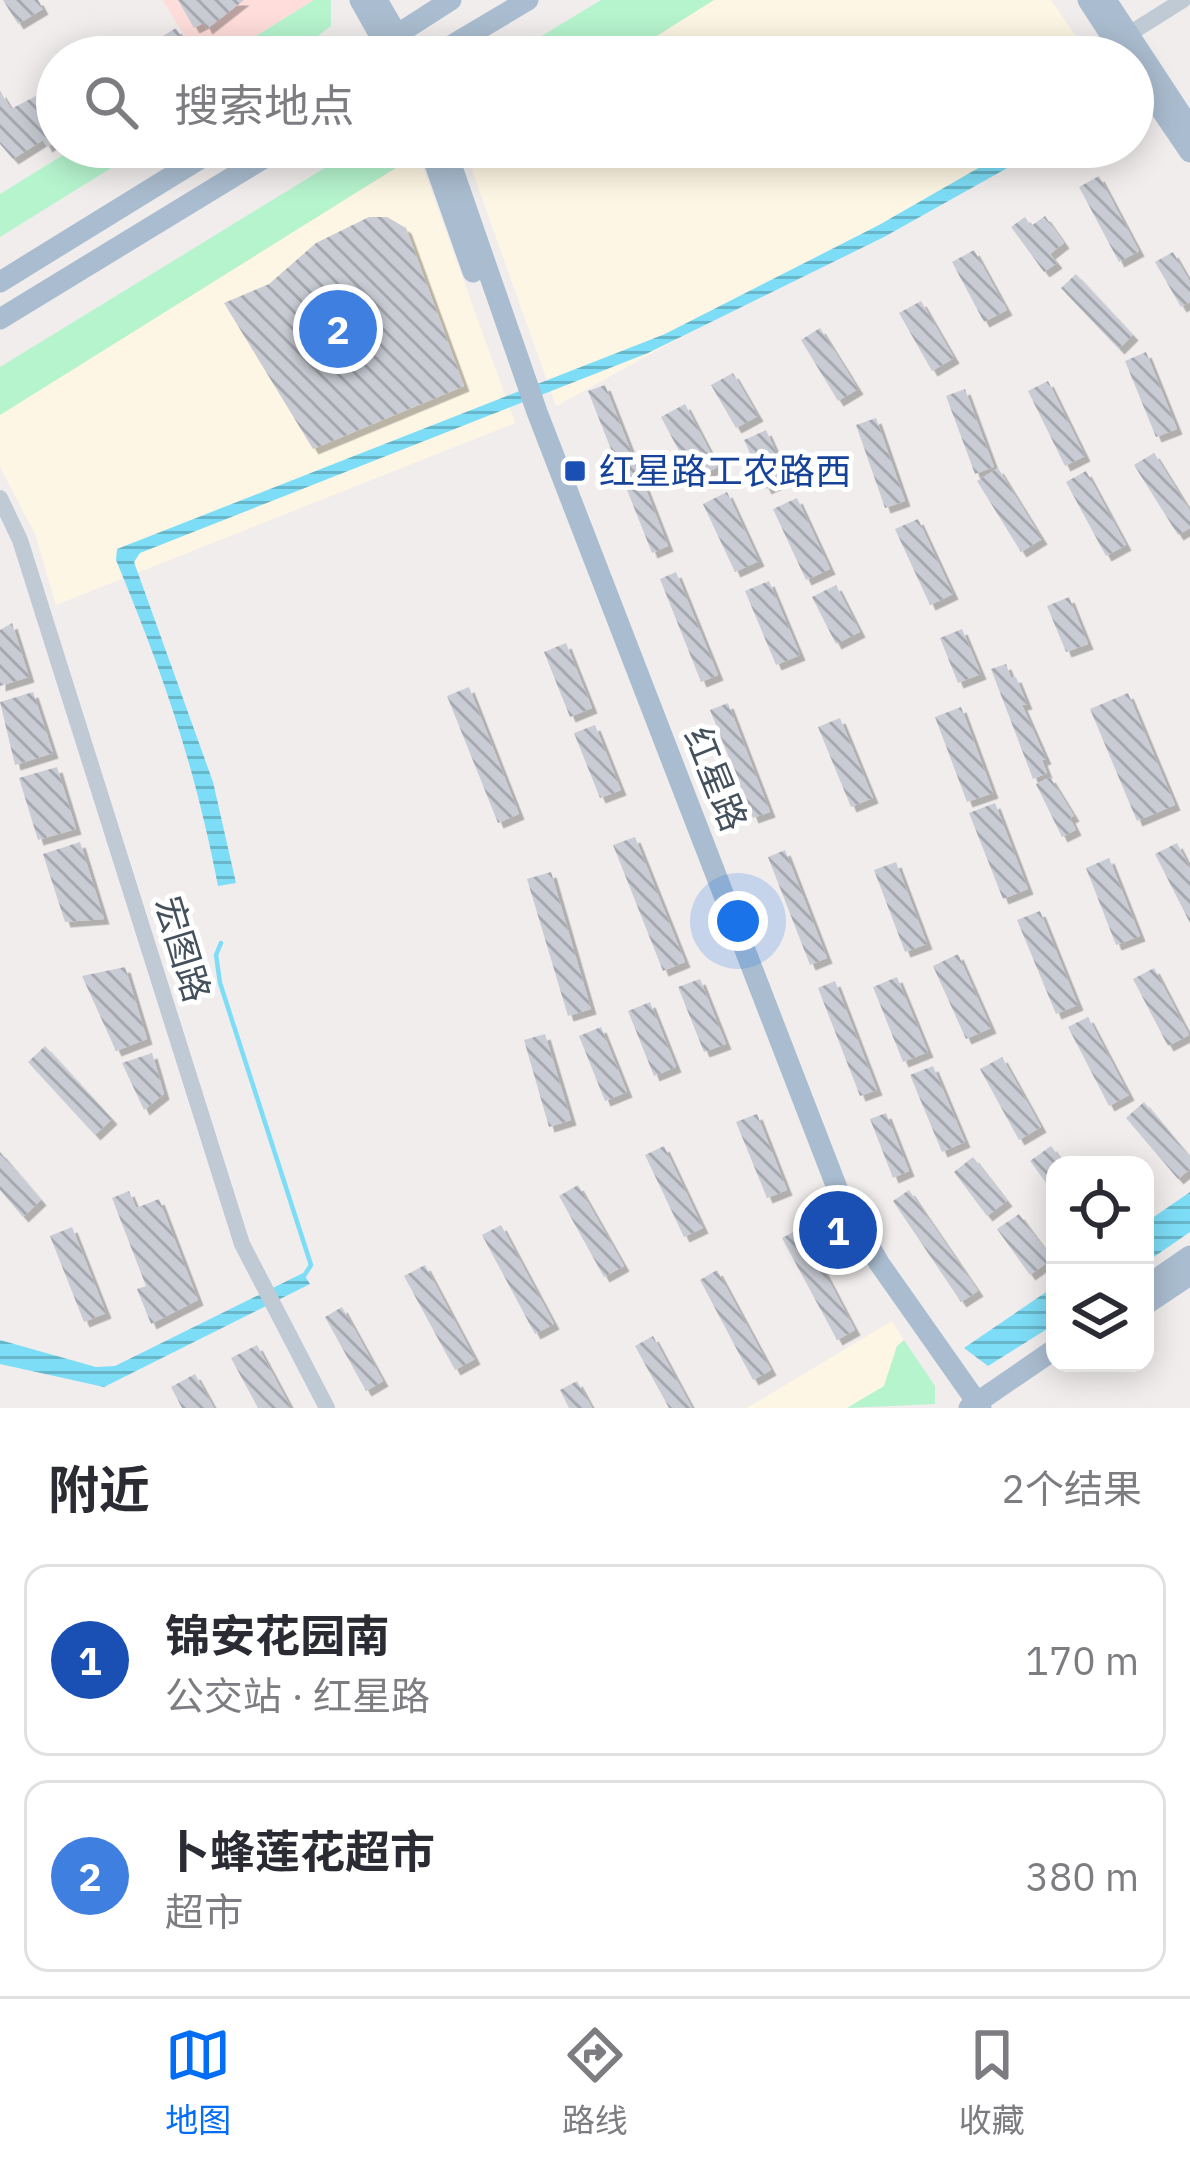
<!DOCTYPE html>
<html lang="zh">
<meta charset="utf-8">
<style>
body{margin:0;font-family:"IBM Plex Sans","Noto Sans SC",sans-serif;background:#f7f7f7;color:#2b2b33}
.controls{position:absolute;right:36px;bottom:36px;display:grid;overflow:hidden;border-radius:24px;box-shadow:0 6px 30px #0003}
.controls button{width:108px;height:108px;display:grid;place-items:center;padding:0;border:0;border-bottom:3px solid #e1e1e2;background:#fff;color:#2b2b33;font:60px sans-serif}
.you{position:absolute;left:738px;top:921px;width:42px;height:42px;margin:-30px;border:9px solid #fff;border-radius:50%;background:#1a73e8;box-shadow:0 0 0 18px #1a73e833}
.badge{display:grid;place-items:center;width:78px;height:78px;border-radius:50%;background:#036df5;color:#fff;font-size:39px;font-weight:700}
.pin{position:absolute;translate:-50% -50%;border:6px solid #fff;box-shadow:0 3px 12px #0006}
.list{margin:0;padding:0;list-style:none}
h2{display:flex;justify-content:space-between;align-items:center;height:156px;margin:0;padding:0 48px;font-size:51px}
h2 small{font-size:39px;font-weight:400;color:#7c7c81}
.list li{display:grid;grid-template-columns:78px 1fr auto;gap:36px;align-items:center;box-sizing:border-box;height:192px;margin:0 24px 24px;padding:0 24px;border:3px solid #e1e1e2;border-radius:24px}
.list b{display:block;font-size:45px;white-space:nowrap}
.list p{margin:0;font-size:39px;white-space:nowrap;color:#7c7c81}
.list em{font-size:39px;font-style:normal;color:#7c7c81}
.icon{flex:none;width:66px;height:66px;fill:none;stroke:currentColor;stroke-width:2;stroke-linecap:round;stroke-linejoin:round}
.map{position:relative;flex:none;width:1190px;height:1408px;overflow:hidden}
.search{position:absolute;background:#fff;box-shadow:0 6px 30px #0003;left:36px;right:36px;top:36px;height:132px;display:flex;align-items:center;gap:30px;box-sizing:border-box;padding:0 42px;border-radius:66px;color:#7c7c81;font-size:45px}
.sheet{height:588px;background:#fff}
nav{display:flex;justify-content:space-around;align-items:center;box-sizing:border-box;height:168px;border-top:3px solid #e1e1e2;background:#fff;font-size:33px;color:#7c7c81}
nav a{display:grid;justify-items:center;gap:6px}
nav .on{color:#036df5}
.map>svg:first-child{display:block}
.commercial{fill:#fef6e4}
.medical{fill:#feddda}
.grass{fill:#b6f4ce}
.water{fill:url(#water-rules)}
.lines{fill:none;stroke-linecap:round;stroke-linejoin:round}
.stream{stroke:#7dddf6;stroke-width:4.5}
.building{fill:url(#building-back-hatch);filter:url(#shadow)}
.minor{stroke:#bfcad5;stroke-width:16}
.major{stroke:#aabdd0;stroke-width:21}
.transit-dot{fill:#1a4fb4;stroke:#fff;stroke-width:4.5}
.labels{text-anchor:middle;stroke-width:10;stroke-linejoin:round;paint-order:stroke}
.transit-label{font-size:36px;fill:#164399;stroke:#fff;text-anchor:start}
.street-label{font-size:36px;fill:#44515d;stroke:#fff}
</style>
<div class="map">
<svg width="1190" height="1408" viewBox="0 0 1190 1408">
<defs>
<pattern id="water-rules" width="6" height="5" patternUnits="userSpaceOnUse" patternTransform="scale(3)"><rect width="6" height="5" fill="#7dddf6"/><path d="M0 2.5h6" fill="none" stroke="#68b6ca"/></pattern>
<pattern id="building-back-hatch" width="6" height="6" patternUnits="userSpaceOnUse" patternTransform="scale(3)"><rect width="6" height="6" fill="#c9ccd4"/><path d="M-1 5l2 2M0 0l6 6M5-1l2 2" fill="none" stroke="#a5a8af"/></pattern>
<filter id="shadow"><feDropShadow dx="5.5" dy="5.5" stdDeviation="0" flood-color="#0004"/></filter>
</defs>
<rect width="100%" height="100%" fill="#f1eded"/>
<!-- commercial -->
<g class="commercial">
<path d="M714 0H1051L1090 57H623Z"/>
<path d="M481 147H1026L556 406 467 156Z"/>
<path d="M418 154 515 423 56 605 35 534 0 467V415Z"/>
<path d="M892 1321 904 1340 897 1346 884 1386 847 1408H747Z"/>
</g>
<!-- medical -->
<path class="medical" d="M162 0H314L222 57H198Z"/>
<!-- grass -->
<g class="grass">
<path d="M314 0H331V26L289 57H222Z"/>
<path d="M601 0H714L623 57H507Z"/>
<path d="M76 147H145L0 237V194Z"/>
<path d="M359 147H411L418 154 0 415V367Z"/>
<path d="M904 1340 935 1386V1404L847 1408 884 1386 897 1346Z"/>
</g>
<!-- water -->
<g class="water">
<path d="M1015 147H1045L884 237 648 353 140 553 134 562 213 782 236 883 218 886C195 766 163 673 116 560L117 549 665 334 879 225Z"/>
<path d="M1190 1192V1232L1145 1263V1223Z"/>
<path d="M303 1273 310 1284 104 1387 0 1364V1340L96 1367 115 1366Z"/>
<path d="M1055 1286V1324L988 1366 964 1348Z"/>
</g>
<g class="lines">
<!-- stream -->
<path class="stream" d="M221 943 216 955 220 983 311 1265 302 1279"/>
</g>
<!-- building -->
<g class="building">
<path d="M3 0H38L43 9 18 24Z"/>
<path d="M178 0H244L207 29 204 23 194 28Z"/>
<path d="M176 28 193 57H128Z"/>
<path d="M57 85V141L47 147 43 140 13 159 0 144V91L11 109Z"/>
<path d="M1099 176 1139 251 1119 262 1079 187Z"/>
<path d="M1045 216 1064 243 1050 254 1057 263 1044 272 1011 227 1025 217 1031 226Z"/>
<path d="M369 217H387L406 228 464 386 313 449 224 303 269 284 316 243Z"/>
<path d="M974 250 1007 310 984 322 952 262Z"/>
<path d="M1173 252 1190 282V302L1181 307 1155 262Z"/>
<path d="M1076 274 1133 335 1119 349 1061 288Z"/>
<path d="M921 301 954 358 932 371 899 313Z"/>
<path d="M820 328 858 389 838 401 801 340Z"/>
<path d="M1146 352 1177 429 1156 437 1125 361Z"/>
<path d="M733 373 758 416 736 428 711 385Z"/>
<path d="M1048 381 1085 456 1065 466 1028 391Z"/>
<path d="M605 385 668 546 652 553 588 391Z"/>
<path d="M965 389 994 467 975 474 946 396Z"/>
<path d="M685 404 718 467 694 479 661 417Z"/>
<path d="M876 418 905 501 885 508 856 425Z"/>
<path d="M766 430 788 479 766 489 744 440Z"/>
<path d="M1154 453 1190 511V528L1178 535 1134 465Z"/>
<path d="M998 468 1042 539 1021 552 977 481Z"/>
<path d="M1086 471 1126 545 1106 556 1066 482Z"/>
<path d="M727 492 759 561 735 572 703 504Z"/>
<path d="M797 498 830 569 806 580 773 509Z"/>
<path d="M918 519 953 594 930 605 895 529Z"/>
<path d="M676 572 718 675 701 682 660 579Z"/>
<path d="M769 581 800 655 776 665 745 591Z"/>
<path d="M836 585 860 632 836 644 812 597Z"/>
<path d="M1069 597 1088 644 1066 652 1047 606Z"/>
<path d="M12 623 29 677 0 686V630Z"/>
<path d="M962 629 981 674 958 683 940 638Z"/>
<path d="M566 643 592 708 570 717 544 652Z"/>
<path d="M1006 664 1011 678 1016 677 1027 704 1022 705 1046 759 1042 760 1047 773 1033 779 991 669Z"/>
<path d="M469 687 519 814 498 823 447 696Z"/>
<path d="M33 692 53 753 15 765 0 702Z"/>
<path d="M1128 693 1175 805 1137 821 1090 709Z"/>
<path d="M728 703 770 812 753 818 710 710Z"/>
<path d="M961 707 993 793 967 802 935 717Z"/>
<path d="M840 718 873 798 851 807 818 727Z"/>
<path d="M595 725 621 790 600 798 574 733Z"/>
<path d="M57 767 76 829 38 840 19 778Z"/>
<path d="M1050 777 1074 816 1070 818 1076 830 1062 837 1036 784Z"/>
<path d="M995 803 1028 889 1003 899 969 813Z"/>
<path d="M635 837 685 962 663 971 613 845Z"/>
<path d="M80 842 104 919 65 922 43 854Z"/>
<path d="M1177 843 1190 868V923L1155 854Z"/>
<path d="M785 850 827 958 810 965 768 857Z"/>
<path d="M1109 858 1140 936 1116 945 1086 868Z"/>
<path d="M896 862 927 944 905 952 874 870Z"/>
<path d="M551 872 591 1009 568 1016 527 879Z"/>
<path d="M1040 911 1078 1005 1056 1014 1017 920Z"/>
<path d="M958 954 991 1028 966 1039 933 966Z"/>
<path d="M125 967 147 1039 116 1051 82 976Z"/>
<path d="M1154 968 1189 1035 1168 1046 1133 979Z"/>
<path d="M897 977 928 1052 903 1062 873 987Z"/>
<path d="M700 979 726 1044 704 1052 678 987Z"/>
<path d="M835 981 877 1090 860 1096 818 988Z"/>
<path d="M650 1002 676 1067 654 1076 628 1011Z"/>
<path d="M1088 1017 1129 1095 1109 1106 1068 1027Z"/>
<path d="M601 1027 627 1092 605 1101 579 1036Z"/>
<path d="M545 1034 571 1120 549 1127 524 1040Z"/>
<path d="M45 1046 112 1119 95 1135 28 1062Z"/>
<path d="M152 1053 164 1094 144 1110 122 1063Z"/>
<path d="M1002 1057 1041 1127 1019 1140 980 1069Z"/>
<path d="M933 1066 965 1142 942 1152 910 1075Z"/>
<path d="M1144 1102 1190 1157V1169L1178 1179 1126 1118Z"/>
<path d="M886 1113 909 1171 893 1178 870 1119Z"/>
<path d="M757 1114 787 1190 767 1198 736 1122Z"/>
<path d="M664 1146 703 1228 684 1237 645 1155Z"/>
<path d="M1051 1146 1065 1165H1055V1195L1030 1161Z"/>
<path d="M0 1152 41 1200 23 1217 0 1190Z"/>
<path d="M973 1157 1007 1201 987 1216 954 1172Z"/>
<path d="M578 1185 624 1266 604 1277 559 1196Z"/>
<path d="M909 1190 978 1291 961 1302 893 1201Z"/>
<path d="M129 1191 136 1208 159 1199 198 1300 151 1324 137 1289 146 1286 112 1198Z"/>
<path d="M1019 1214 1052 1259 1030 1275 997 1229Z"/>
<path d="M501 1225 554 1324 535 1334 482 1235Z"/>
<path d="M72 1227 106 1313 84 1322 50 1236Z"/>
<path d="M801 1228 855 1330 837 1340 782 1238Z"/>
<path d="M425 1265 475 1359 455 1370 404 1276Z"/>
<path d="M717 1270 771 1370 753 1380 700 1280Z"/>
<path d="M342 1307 383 1381 366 1391 325 1317Z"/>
<path d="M653 1336 692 1408H669L635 1346Z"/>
<path d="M257 1345 291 1408H258L231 1358Z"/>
<path d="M195 1374 214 1408H182L171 1387Z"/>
<path d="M577 1381 592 1408H569L560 1390Z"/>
</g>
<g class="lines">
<!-- minor -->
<g class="minor">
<path d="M1121 39 1183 0"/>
<path d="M0 498 20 540 242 1244 327 1408"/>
</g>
<!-- major -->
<g class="major">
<path d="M360 0 392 57"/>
<path d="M377 0 410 57"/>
<path d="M1088 0 1125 57"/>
<path d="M1106 0 1190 128"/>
<path d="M362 57 451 0"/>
<path d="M432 57 528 0"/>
<path d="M1133 68 1190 152"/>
<path d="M429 147 473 272"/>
<path d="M445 147 537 412 839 1193 879 1263 981 1408"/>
<path d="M0 282 219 147"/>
<path d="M0 319 282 147"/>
<path d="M1145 1287 1190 1256"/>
<path d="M1145 1305 1190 1275"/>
<path d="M969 1408 1055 1349"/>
</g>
</g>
<!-- markers -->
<rect class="transit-dot" x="563" y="459" width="24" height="24" rx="6"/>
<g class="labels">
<!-- transit labels -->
<g class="transit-label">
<text x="599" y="484">红星路工农路西</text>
</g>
<!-- street labels -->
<g class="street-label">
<text transform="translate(716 779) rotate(68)" y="13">红星路</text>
<text transform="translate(183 949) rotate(73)" y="13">宏图路</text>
</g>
</g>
</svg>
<div class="controls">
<button><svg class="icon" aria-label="locate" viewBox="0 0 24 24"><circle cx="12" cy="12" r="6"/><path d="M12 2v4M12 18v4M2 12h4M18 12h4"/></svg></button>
<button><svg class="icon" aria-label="layers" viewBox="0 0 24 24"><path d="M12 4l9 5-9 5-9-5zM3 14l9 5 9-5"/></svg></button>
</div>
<div class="you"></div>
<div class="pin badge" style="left:838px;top:1230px;background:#1a4fb4">1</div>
<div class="pin badge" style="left:338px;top:329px;background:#3f7fe0">2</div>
<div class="search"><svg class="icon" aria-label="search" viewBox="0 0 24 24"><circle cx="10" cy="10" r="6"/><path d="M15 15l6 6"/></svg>搜索地点</div>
</div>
<section class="sheet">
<h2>附近<small>2个结果</small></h2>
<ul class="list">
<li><span class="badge" style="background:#1a4fb4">1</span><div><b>锦安花园南</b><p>公交站 · 红星路</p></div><em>170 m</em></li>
<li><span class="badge" style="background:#3f7fe0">2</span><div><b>卜蜂莲花超市</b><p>超市</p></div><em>380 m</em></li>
</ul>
</section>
<nav>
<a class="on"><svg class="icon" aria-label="map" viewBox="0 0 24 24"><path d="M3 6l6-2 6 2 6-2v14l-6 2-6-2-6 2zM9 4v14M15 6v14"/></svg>地图</a>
<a><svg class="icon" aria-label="directions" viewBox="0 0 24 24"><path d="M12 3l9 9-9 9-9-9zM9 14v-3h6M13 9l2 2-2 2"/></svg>路线</a>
<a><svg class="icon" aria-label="saved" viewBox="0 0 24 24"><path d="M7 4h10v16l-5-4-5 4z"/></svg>收藏</a>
</nav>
